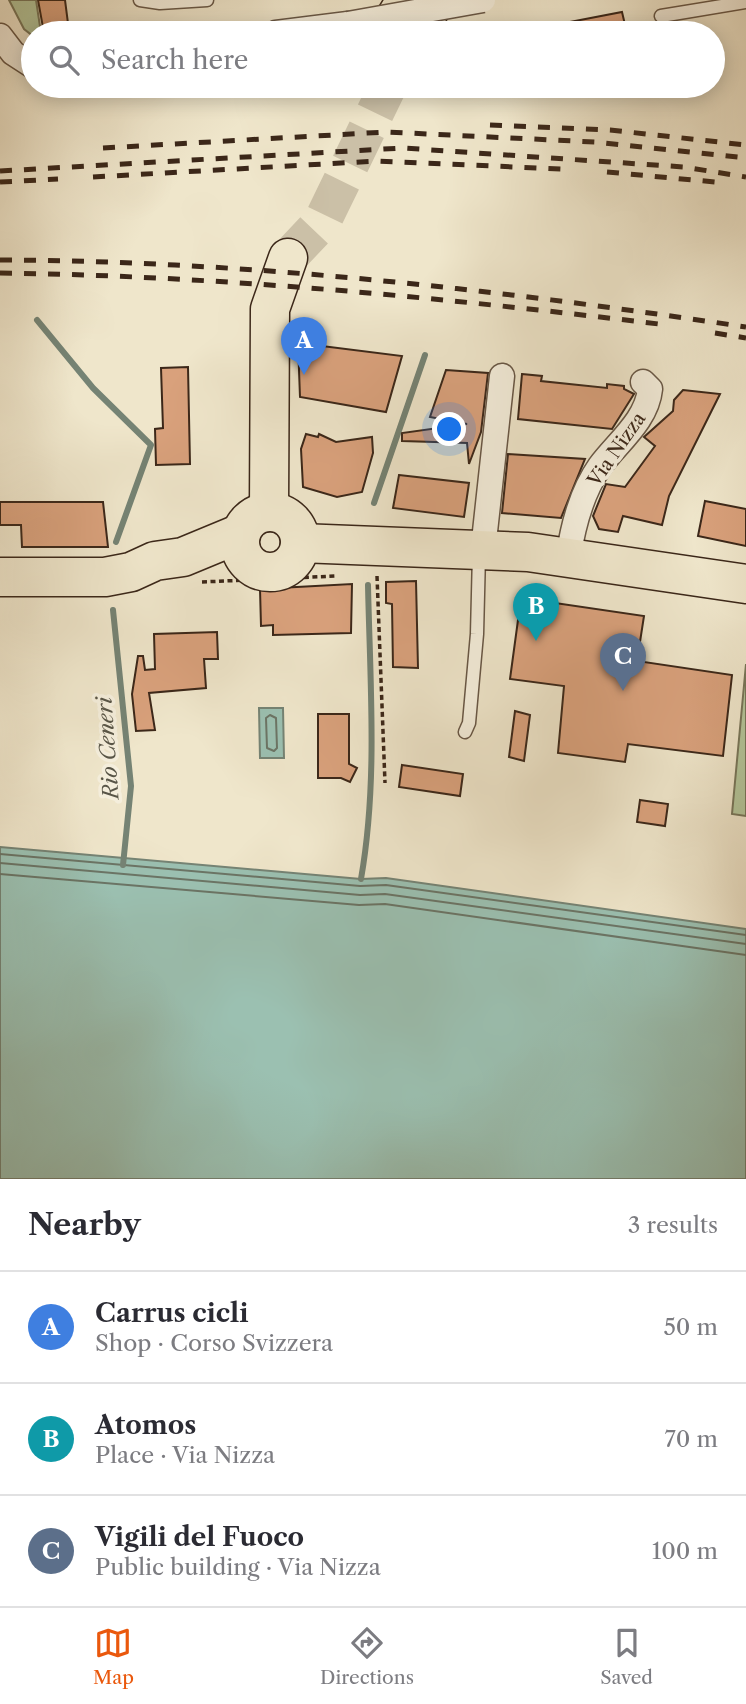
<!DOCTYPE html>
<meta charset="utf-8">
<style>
body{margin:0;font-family:"Libre Caslon Text",serif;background:#f7f7f7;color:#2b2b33}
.you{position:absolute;left:450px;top:430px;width:24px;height:24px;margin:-18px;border:5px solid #fff;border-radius:50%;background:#1a73e8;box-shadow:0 0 0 10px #1a73e833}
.badge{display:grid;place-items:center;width:46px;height:46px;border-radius:50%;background:#ea580c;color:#fff;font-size:23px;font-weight:700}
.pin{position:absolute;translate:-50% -58px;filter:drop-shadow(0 2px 4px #0008)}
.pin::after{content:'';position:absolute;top:37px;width:24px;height:21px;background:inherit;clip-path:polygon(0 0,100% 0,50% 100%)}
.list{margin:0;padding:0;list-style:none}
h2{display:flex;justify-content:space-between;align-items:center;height:91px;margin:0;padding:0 28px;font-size:30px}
h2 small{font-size:23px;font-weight:400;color:#7c7c81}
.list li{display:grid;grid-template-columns:46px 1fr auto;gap:21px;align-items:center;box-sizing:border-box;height:112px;padding:0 28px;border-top:2px solid #e1e1e2}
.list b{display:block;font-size:26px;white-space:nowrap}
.list p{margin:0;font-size:23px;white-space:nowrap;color:#7c7c81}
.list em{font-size:23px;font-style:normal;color:#7c7c81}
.icon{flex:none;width:38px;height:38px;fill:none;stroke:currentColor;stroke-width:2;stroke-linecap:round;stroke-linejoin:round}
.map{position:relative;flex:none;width:746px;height:1179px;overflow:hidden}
.search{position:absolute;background:#fff;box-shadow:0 4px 18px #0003;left:21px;right:21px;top:21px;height:77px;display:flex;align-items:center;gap:18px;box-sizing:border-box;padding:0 24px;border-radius:38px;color:#7c7c81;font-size:26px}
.sheet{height:427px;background:#fff}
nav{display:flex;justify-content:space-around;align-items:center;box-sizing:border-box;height:98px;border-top:2px solid #e1e1e2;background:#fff;font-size:19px;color:#7c7c81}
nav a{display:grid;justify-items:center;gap:4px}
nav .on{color:#ea580c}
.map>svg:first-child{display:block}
.green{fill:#b4c69b;stroke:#78765a;stroke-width:2}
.water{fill:#9bc0b1;stroke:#758374;stroke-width:2}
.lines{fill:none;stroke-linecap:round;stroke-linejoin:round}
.shore{stroke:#6b7465;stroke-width:2}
.stream{stroke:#758374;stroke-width:6}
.building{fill:#d9a17c;stroke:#3b2719;stroke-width:2}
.primary-tunnel{stroke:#cbc0a7;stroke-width:38;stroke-dasharray:38 19;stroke-linecap:butt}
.lane-casing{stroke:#685746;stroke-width:15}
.street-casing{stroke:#685746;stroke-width:27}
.primary-casing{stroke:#3b2719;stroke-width:41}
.path{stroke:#3b2719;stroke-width:3.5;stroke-dasharray:5 3.5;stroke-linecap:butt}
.lane{stroke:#f5efdd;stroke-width:12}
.street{stroke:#f5efdd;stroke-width:24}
.primary{stroke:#efe6cb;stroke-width:38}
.rail{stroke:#3b2719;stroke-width:5;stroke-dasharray:12 12;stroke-linecap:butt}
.street-bridge-casing{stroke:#685746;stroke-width:27;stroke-linecap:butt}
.street-bridge{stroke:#f5efdd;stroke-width:24}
.labels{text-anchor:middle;stroke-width:7;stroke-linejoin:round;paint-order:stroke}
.street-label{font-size:19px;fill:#3b2719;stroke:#f5efdd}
.water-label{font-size:21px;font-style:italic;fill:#585547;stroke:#f5efdd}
</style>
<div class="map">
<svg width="746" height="1179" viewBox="0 0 746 1179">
<rect width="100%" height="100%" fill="#efe6cb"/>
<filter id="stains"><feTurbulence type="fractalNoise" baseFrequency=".00286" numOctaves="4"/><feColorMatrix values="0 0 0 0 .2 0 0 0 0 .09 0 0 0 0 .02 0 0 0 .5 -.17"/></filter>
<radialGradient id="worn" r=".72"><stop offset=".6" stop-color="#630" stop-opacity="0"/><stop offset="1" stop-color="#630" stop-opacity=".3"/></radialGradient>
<!-- green -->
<g class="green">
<path d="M9 0H36L41 33 33 36 24 29Z"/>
<path d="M746 664V816L732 814Z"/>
</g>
<!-- water -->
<g class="water">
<path d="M259 708H283L284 758H260Z"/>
<path d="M0 847 361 879 386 878 746 929V1179H0Z"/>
</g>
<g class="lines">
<!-- shore -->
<g class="shore">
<path d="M270 715 276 718 277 748 274 751 267 748 266 718Z"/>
<path d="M0 854 360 886 386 885 746 935"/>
<path d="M0 863 360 895 385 894 746 944"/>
<path d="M0 874 359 905 385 904 746 955"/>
</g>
<!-- stream -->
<g class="stream">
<path d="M37 320 93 388 151 445 116 542"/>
<path d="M374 503 425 355"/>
<path d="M113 610 131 786 123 865"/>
<path d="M361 879C378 782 370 683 368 585"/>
</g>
</g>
<!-- building -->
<g class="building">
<path d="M38 0H65L69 31 44 33Z"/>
<path d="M622 12 626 29 602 33H555L554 25Z"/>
<path d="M298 343 402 356 386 412 300 397Z"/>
<path d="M188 367 190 464 156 465 155 429 163 428 161 368Z"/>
<path d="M446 370 488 373 481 432 469 464 467 443 402 441V433L467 424 430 417Z"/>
<path d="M522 374 542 376 541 381 607 388V384L624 386V389L634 394 612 429 518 419Z"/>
<path d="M683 390 720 394 669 496 662 525 623 516 618 532 599 529 593 516 606 484 625 487 655 446 644 437 673 411 674 400Z"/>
<path d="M306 434 318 437 319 434 336 442 372 437 373 453 362 492 337 497 303 487 301 449Z"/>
<path d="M508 454 585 459 561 518 502 513Z"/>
<path d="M399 475 469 483 464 517 393 508Z"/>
<path d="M705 501 746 509V546L698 536Z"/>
<path d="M0 502H103L108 547H22L21 525H0Z"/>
<path d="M416 581 418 668 393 667 392 604 386 603V582Z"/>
<path d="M352 584 351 633 273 635V625L261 626 260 589Z"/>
<path d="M521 598 644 616 637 661 732 675 723 756 628 744 625 762 558 753 564 686 510 679Z"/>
<path d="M217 632 218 659H204L206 688 149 693 155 730 136 731 132 694 138 656H143L145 670 155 669 154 634Z"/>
<path d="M515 711 530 715 524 761 509 757Z"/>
<path d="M318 714H349V764L357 768 350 782 341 778H318Z"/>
<path d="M402 765 463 774 460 796 399 787Z"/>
<path d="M640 800 668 804 665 826 637 822Z"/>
</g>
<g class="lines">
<!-- primary-tunnel -->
<path class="primary-tunnel" d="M288 258 322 222 388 86"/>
<!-- lane casing -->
<g class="lane-casing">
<g id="lane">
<path d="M140 0 160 3 207 0"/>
<path d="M661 16 746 2"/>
<path d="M465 732 469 723 477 634 479 554"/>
</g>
</g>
<!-- street casing -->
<g class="street-casing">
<g id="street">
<path d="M276 33 348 24"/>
<path d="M0 36 13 53 33 66"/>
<path d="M483 550 502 376"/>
<path d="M568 558C573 526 581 493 600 466 618 442 647 420 650 389L643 382"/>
</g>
</g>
<!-- primary casing -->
<g class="primary-casing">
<g id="primary">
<path d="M386 33 406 0"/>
<path d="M415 33 436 0"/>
<path d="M269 512 270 309 288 258"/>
<circle cx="270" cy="542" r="30"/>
<path d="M300 543 528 552 746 584"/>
<path d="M0 577H105L131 572 155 561 183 557 241 533"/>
</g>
</g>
<!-- path -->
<g class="path">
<path d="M377 576 385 783"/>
<path d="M202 582 337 576"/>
</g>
<!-- lane -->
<use href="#lane" class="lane"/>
<!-- street -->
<use href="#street" class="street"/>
<!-- primary -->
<use href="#primary" class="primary"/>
<!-- rail -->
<g class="rail">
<path d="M490 125 610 130 746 145"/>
<path d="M103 148 386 132 595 142 746 158"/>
<path d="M0 171 403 148 684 167 746 177"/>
<path d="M607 172 715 182"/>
<path d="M93 177 377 161 561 169"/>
<path d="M0 182 58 179"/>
<path d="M0 260C250 261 499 290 746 327"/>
<path d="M0 273C224 276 445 298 667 325"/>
<path d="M715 333 746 338"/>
</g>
<!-- street-bridge casing -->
<g class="street-bridge-casing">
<path id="street-bridge" d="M348 24 483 0"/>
</g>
<!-- street-bridge -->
<use href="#street-bridge" class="street-bridge"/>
</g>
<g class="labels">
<!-- street labels -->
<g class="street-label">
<text transform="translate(616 449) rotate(-55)" y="7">Via Nizza</text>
</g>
<!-- water labels -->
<g class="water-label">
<text transform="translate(108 748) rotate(-94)" y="7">Rio Ceneri</text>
</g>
</g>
<rect width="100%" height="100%" filter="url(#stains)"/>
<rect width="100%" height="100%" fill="url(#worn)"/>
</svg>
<div class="you"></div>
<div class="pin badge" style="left:304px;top:375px;background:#3f7fe0">A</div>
<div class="pin badge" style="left:536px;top:641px;background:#0f9aa8">B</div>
<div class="pin badge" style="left:623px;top:691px;background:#5c6f8a">C</div>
<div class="search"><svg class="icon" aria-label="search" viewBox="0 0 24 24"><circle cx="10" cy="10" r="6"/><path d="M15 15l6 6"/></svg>Search here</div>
</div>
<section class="sheet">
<h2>Nearby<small>3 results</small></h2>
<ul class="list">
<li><span class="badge" style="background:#3f7fe0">A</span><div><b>Carrus cicli</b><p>Shop · Corso Svizzera</p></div><em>50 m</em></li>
<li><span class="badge" style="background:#0f9aa8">B</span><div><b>Atomos</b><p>Place · Via Nizza</p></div><em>70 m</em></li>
<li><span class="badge" style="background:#5c6f8a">C</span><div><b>Vigili del Fuoco</b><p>Public building · Via Nizza</p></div><em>100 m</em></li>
</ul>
</section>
<nav>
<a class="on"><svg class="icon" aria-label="map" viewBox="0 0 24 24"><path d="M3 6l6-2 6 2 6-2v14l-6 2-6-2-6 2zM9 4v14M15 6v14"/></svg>Map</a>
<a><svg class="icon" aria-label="directions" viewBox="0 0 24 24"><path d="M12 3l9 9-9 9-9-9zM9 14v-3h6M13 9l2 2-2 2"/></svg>Directions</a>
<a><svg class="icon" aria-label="saved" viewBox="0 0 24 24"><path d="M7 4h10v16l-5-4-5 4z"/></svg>Saved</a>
</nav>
